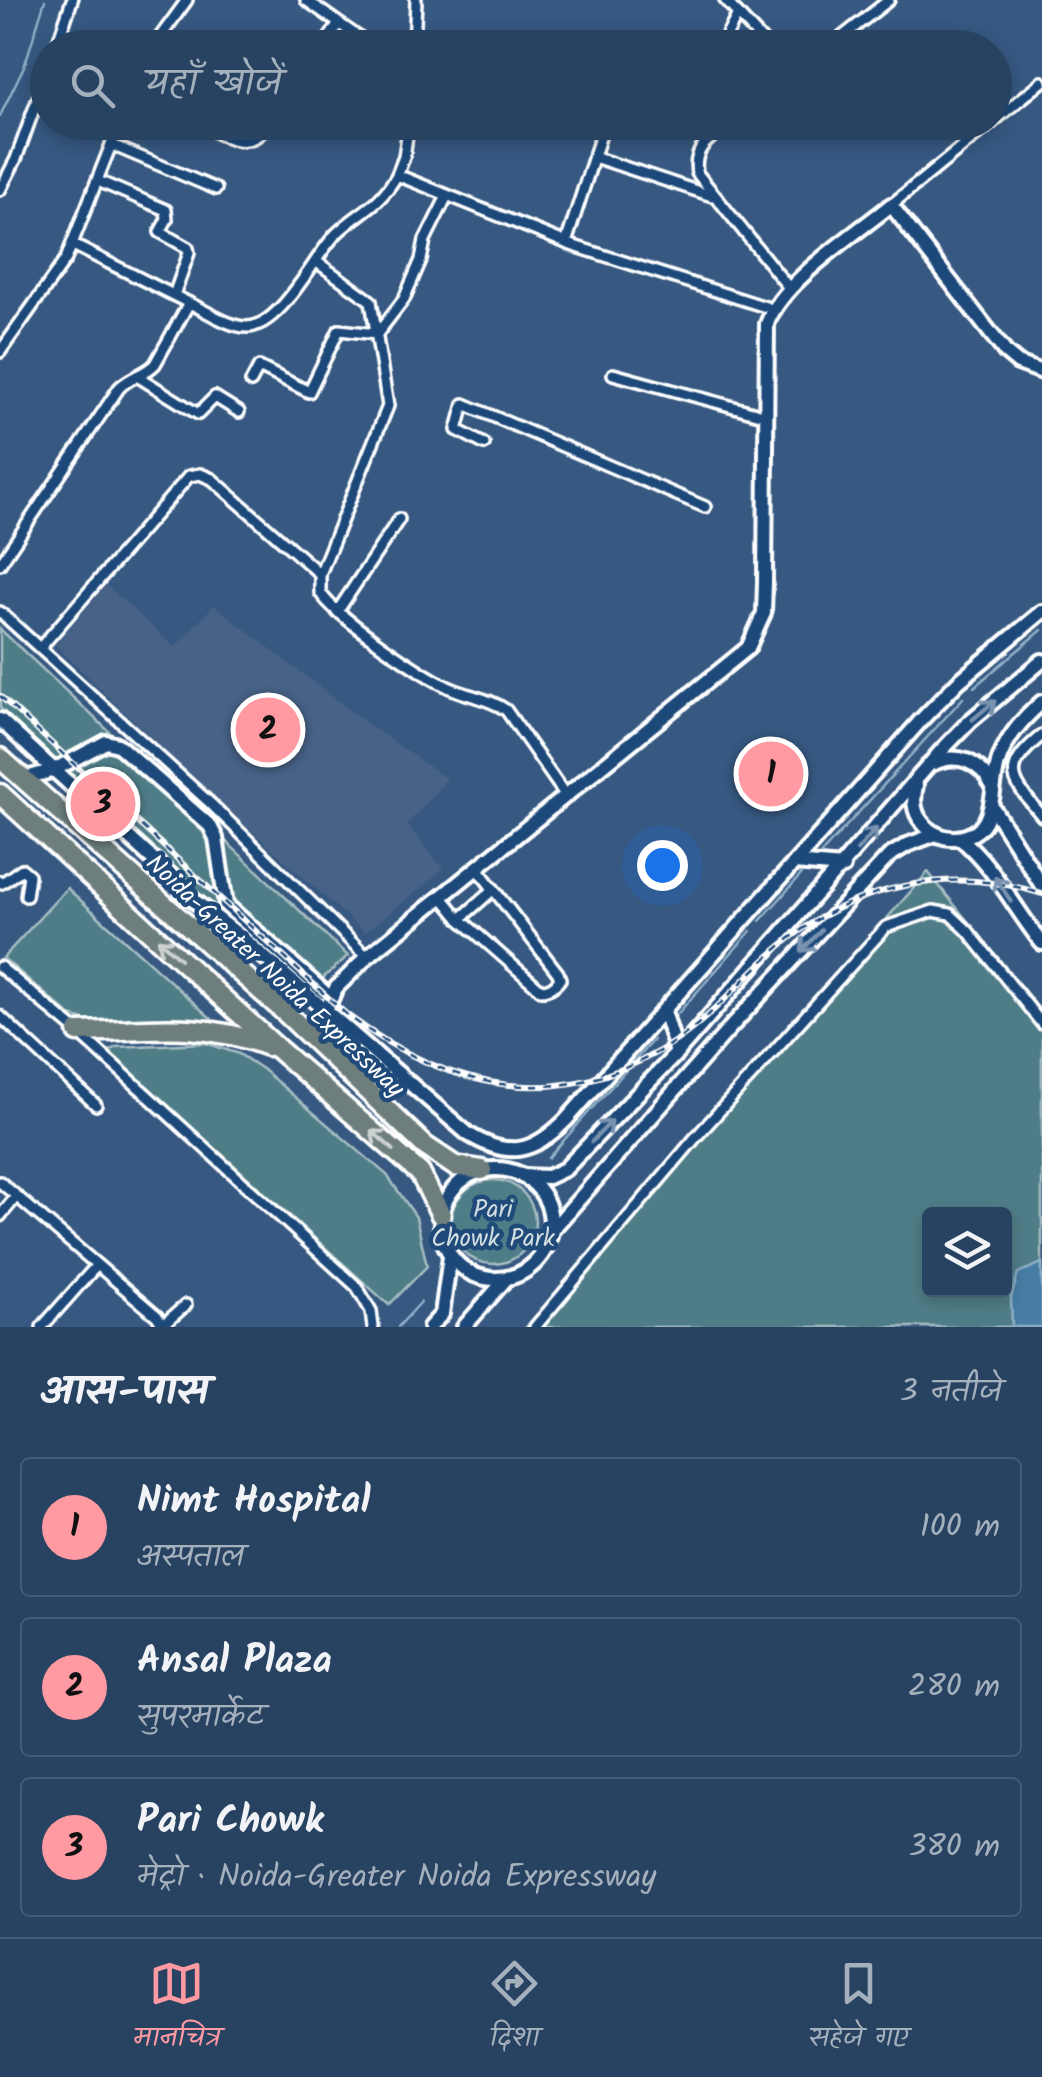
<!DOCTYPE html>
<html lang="hi">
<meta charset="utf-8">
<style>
body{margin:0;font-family:Kalam,"Playpen Sans Deva",sans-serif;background:#304967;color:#f1f3f6}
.controls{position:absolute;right:30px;bottom:30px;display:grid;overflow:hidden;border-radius:10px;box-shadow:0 5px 15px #0003}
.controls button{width:90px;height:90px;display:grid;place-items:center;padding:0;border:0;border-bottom:2px solid #445b76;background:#284261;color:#f1f3f6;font:50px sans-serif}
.you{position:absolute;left:662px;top:865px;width:35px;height:35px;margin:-25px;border:8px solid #fff;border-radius:50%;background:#1a73e8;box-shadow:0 0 0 15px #1a73e833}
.badge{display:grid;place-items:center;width:65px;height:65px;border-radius:50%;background:#ff9aa2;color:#111;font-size:32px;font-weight:700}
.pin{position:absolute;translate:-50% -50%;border:5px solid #fff;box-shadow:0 2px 10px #0006}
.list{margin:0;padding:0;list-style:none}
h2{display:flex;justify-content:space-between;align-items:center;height:130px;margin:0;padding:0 40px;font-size:42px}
h2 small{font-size:32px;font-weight:400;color:#a5b0bd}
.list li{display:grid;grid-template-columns:65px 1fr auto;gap:30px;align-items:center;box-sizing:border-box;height:140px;margin:0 20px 20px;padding:0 20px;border:2px solid #445b76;border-radius:10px}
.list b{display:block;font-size:38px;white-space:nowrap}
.list p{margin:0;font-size:32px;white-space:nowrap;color:#a5b0bd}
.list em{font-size:32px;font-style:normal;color:#a5b0bd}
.icon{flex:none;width:55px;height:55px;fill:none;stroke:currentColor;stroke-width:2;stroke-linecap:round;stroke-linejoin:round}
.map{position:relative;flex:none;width:1042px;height:1327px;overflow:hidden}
.search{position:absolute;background:#284261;box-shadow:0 5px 15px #0003;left:30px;right:30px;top:30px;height:110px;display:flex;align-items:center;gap:25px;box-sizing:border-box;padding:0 35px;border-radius:55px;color:#a5b0bd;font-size:38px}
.sheet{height:610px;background:#284261}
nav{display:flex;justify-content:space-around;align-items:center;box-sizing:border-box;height:140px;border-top:2px solid #445b76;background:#284261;font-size:28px;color:#a5b0bd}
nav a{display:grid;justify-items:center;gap:5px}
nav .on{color:#ff9aa2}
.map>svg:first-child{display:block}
.built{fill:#466286}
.green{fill:#4f7d87;stroke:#a7bec3;stroke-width:2.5;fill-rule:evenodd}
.water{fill:#477ca4;stroke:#91b0c8;stroke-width:2.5}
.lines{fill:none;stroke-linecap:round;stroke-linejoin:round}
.stream{stroke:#91b0c8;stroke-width:2.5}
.street-casing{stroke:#fff;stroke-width:16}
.secondary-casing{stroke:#fff;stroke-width:20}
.highway-casing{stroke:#fff;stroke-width:25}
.street{stroke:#1f4a7a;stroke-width:9}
.secondary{stroke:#1f4a7a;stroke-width:12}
.highway{stroke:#6d7e7c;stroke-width:18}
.rail-casing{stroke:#fff;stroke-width:6}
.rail{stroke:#1f4a7a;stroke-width:2.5;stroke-dasharray:8;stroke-linecap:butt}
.oneway{stroke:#7992af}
.oneway2{stroke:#ccd2d1}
.labels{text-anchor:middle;stroke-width:9;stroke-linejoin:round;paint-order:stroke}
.street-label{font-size:25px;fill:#fff;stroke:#1f4a7a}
.park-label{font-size:25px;fill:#d3dee1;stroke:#1f4a7a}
</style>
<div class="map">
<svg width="1042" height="1327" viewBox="0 0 1042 1327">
<rect width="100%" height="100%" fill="#365881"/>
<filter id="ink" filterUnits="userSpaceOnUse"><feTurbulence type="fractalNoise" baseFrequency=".01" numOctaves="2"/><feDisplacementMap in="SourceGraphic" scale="20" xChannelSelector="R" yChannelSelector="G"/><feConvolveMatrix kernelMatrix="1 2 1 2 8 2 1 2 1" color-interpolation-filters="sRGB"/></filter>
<g filter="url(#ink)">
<!-- built -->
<path class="built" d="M106 585 175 647 214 605 365 722 447 779 407 825 444 869 365 933 193 778 55 645Z"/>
<!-- green -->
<g class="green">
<path d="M0 629 348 956 312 988 295 984 0 708Z"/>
<path d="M928 872 1042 1013V1327H526ZM930 1214H1004V1290H930Z"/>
<path d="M67 888 214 1021 104 1026 71 1016 3 958Z"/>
<path d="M206 1043 239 1054 262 1069 387 1175 416 1217 427 1266 389 1305 108 1052 116 1047Z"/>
<circle cx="493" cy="1222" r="42"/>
</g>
<!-- water -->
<path class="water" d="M1042 1263V1327H1012L1011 1298 1018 1273Z"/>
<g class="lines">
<!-- stream -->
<g class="stream">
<path d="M0 116 25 64 45 0"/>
<path d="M974 687 1042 630"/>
<path d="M817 858 963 698"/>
<path d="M760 921 801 875"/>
<path d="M672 1020 751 931"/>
<path d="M548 1158 653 1040"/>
<path d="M398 1327 421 1302"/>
</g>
<!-- street casing -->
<g class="street-casing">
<g id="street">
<path d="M306 0 374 48"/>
<path d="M725 0 769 48"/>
<path d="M56 48 72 0"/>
<path d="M152 48 187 0"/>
<path d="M322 48 338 25"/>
<path d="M414 48 416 0"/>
<path d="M628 48 630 43"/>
<path d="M720 48 738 14"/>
<path d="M828 48 889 0"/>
<path d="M994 121 1042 82"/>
<path d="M194 122C226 135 247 156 270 122"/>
<path d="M732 122C713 137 692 146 697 173L789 288"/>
<path d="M112 145 216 189"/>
<path d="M594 157 712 196"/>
<path d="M397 175 404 157 409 122"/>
<path d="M98 181 166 210 167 219 160 232 188 248 189 253 174 295"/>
<path d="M0 190 16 159 48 70"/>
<path d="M891 205 993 122"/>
<path d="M566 243 605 122"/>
<path d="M317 262 371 301 388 406 320 574V592C332 614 428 680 455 690 473 697 490 699 506 710L566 796"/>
<path d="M189 303C205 310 229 327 247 327 281 327 315 255 336 234 361 210 378 208 397 175L574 246 772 309"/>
<path d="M0 352 66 259 120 122"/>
<path d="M613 374 767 416"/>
<path d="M137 376 198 414 215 397 239 412"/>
<path d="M251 382 259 367 309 392 339 330 377 334 404 299 421 260 425 240 447 196"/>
<path d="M484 444 457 430 464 404 705 507"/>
<path d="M0 564 119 388C130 376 145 375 155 364L189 303 73 245"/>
<path d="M0 612 211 804 367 957"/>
<path d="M337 612 399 519"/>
<path d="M40 648 189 476 200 474 212 479 320 574"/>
<path d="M1042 735C1000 770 1011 779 1042 816"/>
<path d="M0 881 2 883 22 869 29 875 26 896"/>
<path d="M442 897 460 919 541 990C550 990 555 986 560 979L558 973 477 868"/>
<path d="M460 919 494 889"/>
<path d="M0 967 78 1032 357 1287 371 1311 373 1327"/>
<path d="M0 1016 96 1105"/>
<path d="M0 1182 157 1316 164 1327"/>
<path d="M0 1216 16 1197"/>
<path d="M164 1324 186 1305"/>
<path d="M42 1327 97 1265"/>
<path d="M535 1327 696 1137 886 927 933 911 950 914 968 931 1042 1024"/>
</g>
</g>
<!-- secondary casing -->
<g class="secondary-casing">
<g id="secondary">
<path d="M0 720 54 770 106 742 118 745 210 826 216 838 226 905 324 992"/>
<path d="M934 763C958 752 980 762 992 785"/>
<path d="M23 779 54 770 177 881 182 891 241 937 468 1134C509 1159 533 1153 566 1120L923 718 958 682 1042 612"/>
<path d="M916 785C913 799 913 811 922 822 930 833 943 839 956 838 1001 834 988 787 1000 757 1009 734 1024 718 1042 702"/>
<path d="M993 808 1042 886"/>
<path d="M960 838C994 866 1014 908 1042 943"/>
<path d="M794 863 843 867"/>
<path d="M326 1010 336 988 367 957 748 648 764 613 765 582 767 324C782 281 854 235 891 205L1006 353 1018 363 1042 372"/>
<path d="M664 1011 677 1053"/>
<circle cx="496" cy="1224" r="55"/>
<path d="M522 1176 548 1177 565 1169 677 1053 941 751 970 721 1042 661"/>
<path d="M551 1231 729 1029 889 856 907 845 936 834"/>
<path d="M430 1327 442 1314 450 1256"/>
<path d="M464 1327 506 1279"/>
</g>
</g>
<!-- highway casing -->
<g class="highway-casing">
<g id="highway">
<path d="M0 758 287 1014 425 1146 455 1166 482 1170"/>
<path d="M0 794 278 1049 420 1173 441 1215"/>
<path d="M78 1032C149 1030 199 1020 268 1046"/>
</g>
</g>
<!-- street -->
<use href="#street" class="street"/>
<!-- secondary -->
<use href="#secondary" class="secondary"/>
<!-- highway -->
<use href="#highway" class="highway"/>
<!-- rail casing -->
<g class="rail-casing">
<path id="rail" d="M0 696 346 1014C449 1092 563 1116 677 1040 714 1015 744 977 778 948 851 885 951 864 1042 894"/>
</g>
<!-- rail -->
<use href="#rail" class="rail"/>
</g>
<!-- one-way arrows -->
<defs><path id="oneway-shaft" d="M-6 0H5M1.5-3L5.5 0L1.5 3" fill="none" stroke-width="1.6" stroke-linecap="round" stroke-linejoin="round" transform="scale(2.5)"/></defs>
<g class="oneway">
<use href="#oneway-shaft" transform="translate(984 710) rotate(-40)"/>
<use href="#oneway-shaft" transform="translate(867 839) rotate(-49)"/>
<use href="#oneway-shaft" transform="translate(1003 889) rotate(-123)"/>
<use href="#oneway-shaft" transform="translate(811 941) rotate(133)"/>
<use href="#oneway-shaft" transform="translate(602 1131) rotate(-46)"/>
</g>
<g class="oneway2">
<use href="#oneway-shaft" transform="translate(169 949) rotate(-138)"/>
<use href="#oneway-shaft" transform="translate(382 1140) rotate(-139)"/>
</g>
</g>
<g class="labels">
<!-- street labels -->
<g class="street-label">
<text transform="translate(276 975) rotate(43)" y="9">Noida-Greater Noida Expressway</text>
</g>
<!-- park labels -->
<g class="park-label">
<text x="493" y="1217">Pari<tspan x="493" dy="29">Chowk Park</tspan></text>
</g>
</g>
</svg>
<div class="controls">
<button><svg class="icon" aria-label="layers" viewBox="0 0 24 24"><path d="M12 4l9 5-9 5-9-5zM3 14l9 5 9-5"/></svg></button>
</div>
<div class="you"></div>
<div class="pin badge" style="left:771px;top:774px">1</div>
<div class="pin badge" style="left:268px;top:730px">2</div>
<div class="pin badge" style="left:103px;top:804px">3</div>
<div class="search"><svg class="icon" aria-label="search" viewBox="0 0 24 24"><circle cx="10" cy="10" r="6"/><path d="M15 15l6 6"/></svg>यहाँ खोजें</div>
</div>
<section class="sheet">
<h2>आस-पास<small>3 नतीजे</small></h2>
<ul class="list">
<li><span class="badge">1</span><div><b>Nimt Hospital</b><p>अस्पताल</p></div><em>100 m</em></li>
<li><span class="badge">2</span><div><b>Ansal Plaza</b><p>सुपरमार्केट</p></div><em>280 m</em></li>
<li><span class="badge">3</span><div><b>Pari Chowk</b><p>मेट्रो · Noida-Greater Noida Expressway</p></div><em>380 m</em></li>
</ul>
</section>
<nav>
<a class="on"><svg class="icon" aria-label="map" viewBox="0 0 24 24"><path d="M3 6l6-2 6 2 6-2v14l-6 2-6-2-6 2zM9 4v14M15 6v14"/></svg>मानचित्र</a>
<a><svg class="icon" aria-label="directions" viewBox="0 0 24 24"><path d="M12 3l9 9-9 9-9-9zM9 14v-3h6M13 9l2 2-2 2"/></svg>दिशा</a>
<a><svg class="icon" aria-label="saved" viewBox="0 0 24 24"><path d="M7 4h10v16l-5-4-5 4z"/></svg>सहेजे गए</a>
</nav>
